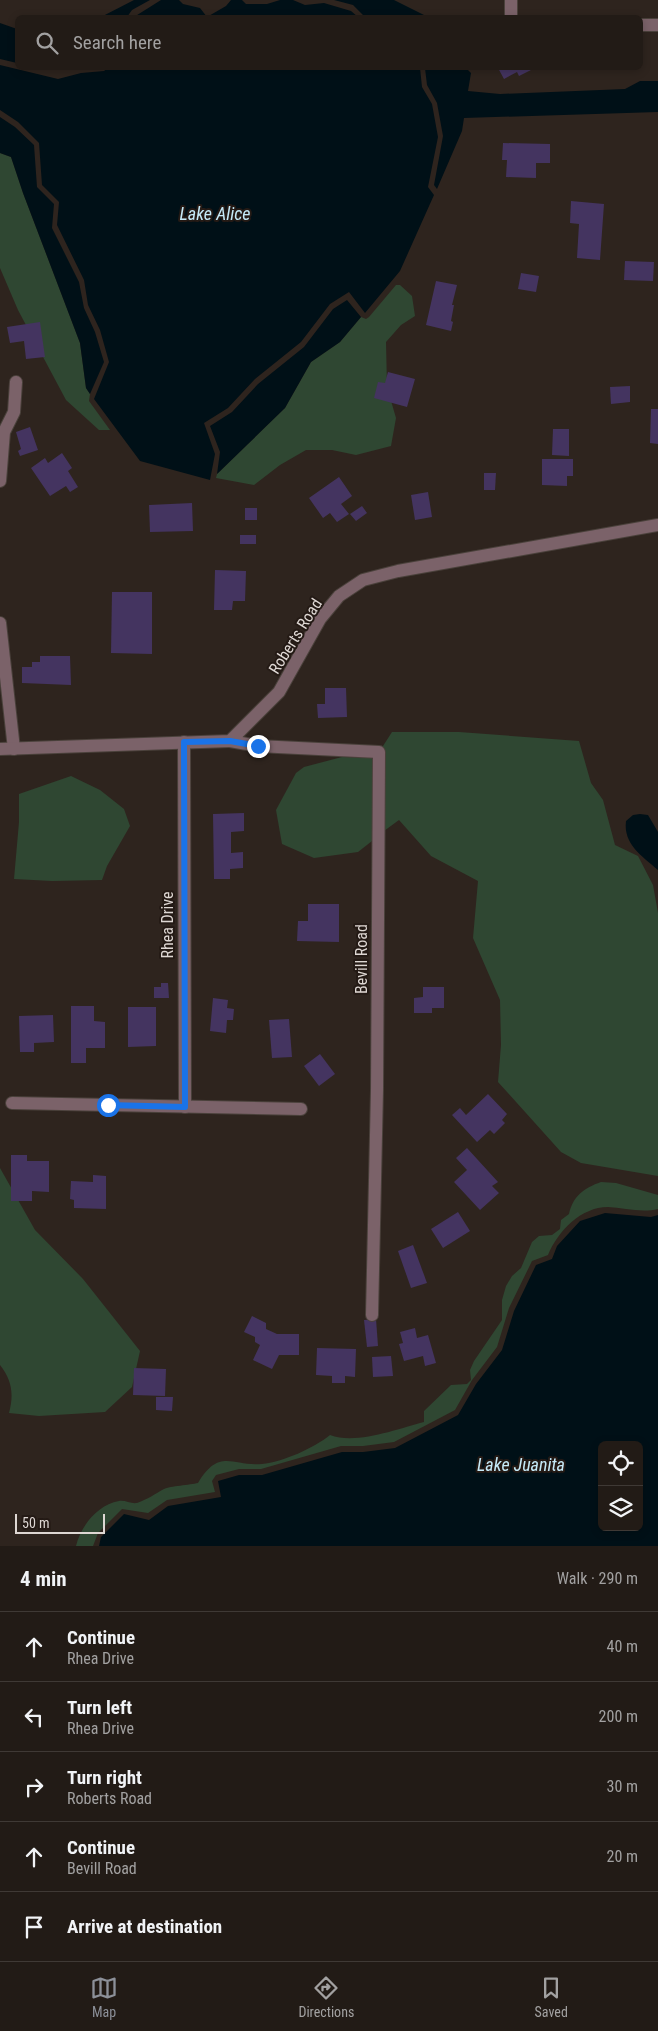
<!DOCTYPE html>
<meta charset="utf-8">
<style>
body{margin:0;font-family:"Roboto Condensed",sans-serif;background:#2e2823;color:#f1f3f6}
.controls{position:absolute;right:15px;bottom:15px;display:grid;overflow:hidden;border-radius:8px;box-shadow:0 2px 8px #0003}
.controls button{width:45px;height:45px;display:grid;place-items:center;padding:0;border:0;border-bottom:1px solid #3f3935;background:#221b16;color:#f1f3f6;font:25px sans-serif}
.scale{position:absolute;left:15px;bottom:12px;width:90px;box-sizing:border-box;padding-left:5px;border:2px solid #ded7d3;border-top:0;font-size:14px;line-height:18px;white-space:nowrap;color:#ded7d3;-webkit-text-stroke:4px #241a15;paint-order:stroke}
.stop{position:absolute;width:15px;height:15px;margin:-11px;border:4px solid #1a73e8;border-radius:50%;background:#fff}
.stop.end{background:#1a73e8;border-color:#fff;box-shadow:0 1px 5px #0008}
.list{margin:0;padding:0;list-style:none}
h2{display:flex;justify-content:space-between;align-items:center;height:65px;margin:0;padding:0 20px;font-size:21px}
h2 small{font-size:16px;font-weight:400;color:#a2a1a1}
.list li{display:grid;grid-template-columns:32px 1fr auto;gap:15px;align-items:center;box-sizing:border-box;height:70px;padding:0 20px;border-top:1px solid #3f3935}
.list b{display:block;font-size:19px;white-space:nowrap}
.list p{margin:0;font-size:16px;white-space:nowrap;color:#a2a1a1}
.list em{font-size:16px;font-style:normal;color:#a2a1a1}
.icon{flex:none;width:28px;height:28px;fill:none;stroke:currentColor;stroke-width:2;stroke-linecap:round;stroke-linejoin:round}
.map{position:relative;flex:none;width:658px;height:1546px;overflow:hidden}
.search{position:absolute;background:#221b16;box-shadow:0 2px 8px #0003;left:15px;right:15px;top:15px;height:55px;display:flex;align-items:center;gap:12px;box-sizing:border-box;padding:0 18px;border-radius:8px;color:#a2a1a1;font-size:19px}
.sheet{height:415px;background:#221b16}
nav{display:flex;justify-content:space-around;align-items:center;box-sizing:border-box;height:70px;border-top:1px solid #3f3935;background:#221b16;font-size:14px;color:#a2a1a1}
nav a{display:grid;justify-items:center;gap:2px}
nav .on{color:#8c9099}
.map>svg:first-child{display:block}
.green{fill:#2f4732}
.water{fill:#001017;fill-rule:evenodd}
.building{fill:#443460}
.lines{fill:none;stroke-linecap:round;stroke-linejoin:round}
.minor-casing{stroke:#4a413b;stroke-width:14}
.minor{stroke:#7b6269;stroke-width:12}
.route{stroke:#1a73e8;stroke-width:6}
.labels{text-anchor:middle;stroke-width:4;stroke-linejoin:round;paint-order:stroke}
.street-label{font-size:16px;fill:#ded7d3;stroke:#241a15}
.water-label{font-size:18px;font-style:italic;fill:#c6eaf8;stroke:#241a15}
</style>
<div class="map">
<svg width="658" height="1546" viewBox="0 0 658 1546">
<rect width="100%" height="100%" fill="#2e241e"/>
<!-- green -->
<g class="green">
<path d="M0 153 11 157 23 193 80 343 86 388 90 394 89 401 110 430H99L66 400 18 310 0 268Z"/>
<path d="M396 285H400L412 296 415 316 401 325 386 342 387 387 396 418 391 446 356 455 332 450H306L280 465 254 485 216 478 217 474 285 408 311 362 340 342 361 317 366 319 369 317Z"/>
<path d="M392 732H459L579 741 591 783 603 800 615 845 638 856 653 885 658 913V1176L581 1163 561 1152 498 1082 501 1045 500 1000 473 938 478 881 431 856 399 820 384 831 381 747 383 746Z"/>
<path d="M342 757 372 758V841L358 852 314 858 282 844 276 810 296 773 304 767Z"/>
<path d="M71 776 100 790 124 809 130 826 107 866 102 880 52 881 14 879 19 822V794Z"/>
<path d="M0 1168 35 1230 83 1279 140 1351 132 1387 105 1412 39 1416 9 1413C14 1394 12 1380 0 1365Z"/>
<path d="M601 1182 616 1183 658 1195V1209C642 1213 624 1208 608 1207 581 1207 558 1231 548 1255L532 1261 509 1308 497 1347 472 1380 455 1410 394 1442 363 1446H341L261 1469H239L216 1475 212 1481 215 1492 167 1500 148 1513 122 1509 98 1533 93 1546H76C81 1526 97 1505 119 1501 125 1500 131 1504 137 1503 148 1499 155 1494 164 1489 170 1486 190 1485 198 1483 220 1447 232 1467 262 1464 283 1462 314 1448 330 1435 356 1445 397 1429 424 1422V1411L451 1385 467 1384 471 1380 470 1370 474 1361 502 1320V1300L506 1286 512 1276 521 1268 532 1242 539 1236 552 1235 560 1229 561 1220 569 1214C573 1196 584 1188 601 1182Z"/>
</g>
<!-- water -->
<g class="water">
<path d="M134 0H150L132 10 127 17H101Z"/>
<path d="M161 0H179L183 4 200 8 207 17 226 6 231 0H242L246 4H267L280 0H293L305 5 324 3 351 11 358 17H134Z"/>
<path d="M334 0H394L428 17H365L353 5Z"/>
<path d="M0 23 17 29V63L0 59Z"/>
<path d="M0 65 58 79 81 73 104 71 108 68H420L422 87 432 104 438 137 428 187 434 195 400 271 365 313 349 292 330 304 301 342 255 379 228 408 204 423 215 454 210 480 140 461 94 399 109 362 100 330 88 305 84 280 57 225 59 202 42 185 39 143 18 122 0 110Z"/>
<path d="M425 68H466L471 73 468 91 500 94 625 89 640 81H658V112L464 118 462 131 437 189 434 185 443 136 437 103 427 85Z"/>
<path d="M0 117 15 127 34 145 37 187 54 204 52 228 79 282 84 308 95 332 104 362 90 394 86 388 80 343 23 193 11 157 0 153Z"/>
<path d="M347 300 361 317 340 342 311 362 285 408 217 474 220 452 210 426 232 412 258 384 304 347 333 309Z"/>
<path d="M640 814 648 815 658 832V870C642 856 623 844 626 821L633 815Z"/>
<path d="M605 1213 651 1217 658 1215V1546H99L101 1537 124 1514 149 1520 168 1506 221 1497 218 1481 239 1475H262L342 1452H363L395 1448 458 1415 476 1384 502 1350 514 1311 536 1265 552 1259 557 1246 580 1221ZM602 1445H639V1527H602Z"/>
</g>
<!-- building -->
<g class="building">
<path d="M498 68H530L531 70 519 76 517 72 504 79Z"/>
<path d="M503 143 550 144V163H536V178L506 177 507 160H502Z"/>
<path d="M571 201 604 204 600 260 577 258 579 224 570 223Z"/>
<path d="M625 261 654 262 653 281 624 280Z"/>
<path d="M521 273 539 276 536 292 518 289Z"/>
<path d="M436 281 457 285 452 305H454L451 321 453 322 451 331 426 325Z"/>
<path d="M40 322 45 357 26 359 24 341 10 343 7 327Z"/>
<path d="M388 372 415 379 407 407 374 398 378 382 385 383Z"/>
<path d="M630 386V402L611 404 610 387Z"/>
<path d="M651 409H658V444L650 443Z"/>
<path d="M30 427 38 450 20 456 18 451 21 449 16 432Z"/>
<path d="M553 429H569V456L552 455Z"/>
<path d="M62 453 72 468 68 471 78 487 70 492 66 486 50 496 31 468 45 458 48 463Z"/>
<path d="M542 459H573V476H567V486L542 485Z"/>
<path d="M484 473H496L495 490H484Z"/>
<path d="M339 477 352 496 341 504 349 514 337 522 330 513 323 518 309 498Z"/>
<path d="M428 492 432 517 415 520 411 495Z"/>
<path d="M192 503 193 531 150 532 149 505Z"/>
<path d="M362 506 367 513 356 521 350 514Z"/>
<rect x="245" y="508" width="12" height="12"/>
<rect x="240" y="535" width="16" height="9"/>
<path d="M215 570 246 571 245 601H233L232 610H214Z"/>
<path d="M112 592H152V654L111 653Z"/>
<path d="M40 656H70L71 685 22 683V667H32V662H40Z"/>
<path d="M325 688H346L347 717 318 718 317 704H325Z"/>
<path d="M244 813V831L231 832V853L243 852V868L230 869V879H214L213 814Z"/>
<path d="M308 904H339V942L297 941 298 921H308Z"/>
<path d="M161 983H168L169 998H154V987H161Z"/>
<path d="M423 987H444V1008H432V1013H414V998L423 997Z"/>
<path d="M213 998 228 1000 227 1008 234 1009 233 1020H227L226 1033 210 1031Z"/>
<path d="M71 1006H94V1021L105 1022V1048H86V1063H71Z"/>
<path d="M128 1007H156V1046L128 1047Z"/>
<path d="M53 1015 54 1042 34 1043V1052H20L19 1016Z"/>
<path d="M289 1019 292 1057 272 1058 269 1020Z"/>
<path d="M320 1054 335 1074 319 1086 304 1066Z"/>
<path d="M488 1094 507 1114 502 1120 505 1123 494 1134 490 1130 477 1142 452 1115 460 1108 466 1115Z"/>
<path d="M467 1148 498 1182 492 1186 499 1193 480 1210 454 1182 467 1170 456 1158Z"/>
<path d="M11 1155H27V1161H49V1192L32 1191V1201H11Z"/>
<path d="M93 1175 106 1176V1209L74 1208V1200L70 1199 71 1181 93 1182Z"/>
<path d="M458 1212 470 1231 443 1248 431 1229Z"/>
<path d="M413 1245 427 1283 411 1288 398 1251Z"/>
<path d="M252 1316 266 1323V1329L277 1334H299V1355H279L272 1369 253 1360 260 1345 255 1342V1337L244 1332Z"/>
<path d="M376 1319 378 1346 367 1347 364 1320Z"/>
<path d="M415 1328 417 1338 428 1335 436 1363 425 1366 423 1356 404 1361 399 1344 403 1343 400 1332Z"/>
<path d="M317 1348 356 1349 355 1377 345 1376V1383H332V1376L316 1375Z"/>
<path d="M391 1356 393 1376 373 1377 372 1357Z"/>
<path d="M134 1368 166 1369 165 1396 133 1395Z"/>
<path d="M156 1397H173L172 1411 156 1410Z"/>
</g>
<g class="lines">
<!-- minor casing -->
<g class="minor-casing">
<g id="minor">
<path d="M511 0V18"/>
<path d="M640 25H658"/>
<path d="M0 481 4 432 14 412 16 382"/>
<path d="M0 623 14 749"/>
<path d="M230 741 258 746 379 752 377 1090 372 1315"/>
<path d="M184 742 185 1107"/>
<path d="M0 749 230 741 279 692 320 619 339 596 363 580 398 571 658 525"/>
<path d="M12 1103 301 1109"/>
</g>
</g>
<!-- minor -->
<use href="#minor" class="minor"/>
</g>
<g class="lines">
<!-- route -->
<path class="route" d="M108 1105 185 1107 184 742 230 741 258 746"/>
</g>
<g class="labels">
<!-- street labels -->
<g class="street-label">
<text transform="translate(295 636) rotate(-58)" y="6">Roberts Road</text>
<text transform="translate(167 925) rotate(-90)" y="6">Rhea Drive</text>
<text transform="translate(361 959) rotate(-90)" y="6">Bevill Road</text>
</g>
<!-- water labels -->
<g class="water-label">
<text x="215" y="220">Lake Alice</text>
<text x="521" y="1471">Lake Juanita</text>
</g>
</g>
</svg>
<div class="controls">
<button><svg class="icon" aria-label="locate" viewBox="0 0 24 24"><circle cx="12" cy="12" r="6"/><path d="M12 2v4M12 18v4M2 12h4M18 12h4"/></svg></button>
<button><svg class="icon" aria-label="layers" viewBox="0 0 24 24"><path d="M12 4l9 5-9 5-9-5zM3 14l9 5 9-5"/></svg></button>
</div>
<div class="scale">50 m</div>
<div class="stop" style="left:108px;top:1105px"></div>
<div class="stop end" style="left:258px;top:746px"></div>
<div class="search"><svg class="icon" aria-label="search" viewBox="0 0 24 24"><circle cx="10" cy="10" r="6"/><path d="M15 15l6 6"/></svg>Search here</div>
</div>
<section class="sheet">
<h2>4 min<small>Walk · 290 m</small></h2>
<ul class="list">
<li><svg class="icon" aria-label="ahead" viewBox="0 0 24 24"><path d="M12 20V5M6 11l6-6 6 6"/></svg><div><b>Continue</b><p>Rhea Drive</p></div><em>40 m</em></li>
<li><svg class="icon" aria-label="left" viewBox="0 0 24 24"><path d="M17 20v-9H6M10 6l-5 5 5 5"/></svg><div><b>Turn left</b><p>Rhea Drive</p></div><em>200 m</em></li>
<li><svg class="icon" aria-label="right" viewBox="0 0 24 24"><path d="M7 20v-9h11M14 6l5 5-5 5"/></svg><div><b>Turn right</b><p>Roberts Road</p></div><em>30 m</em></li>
<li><svg class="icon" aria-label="ahead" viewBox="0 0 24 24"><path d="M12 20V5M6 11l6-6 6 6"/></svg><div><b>Continue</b><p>Bevill Road</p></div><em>20 m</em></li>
<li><svg class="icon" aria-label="arrive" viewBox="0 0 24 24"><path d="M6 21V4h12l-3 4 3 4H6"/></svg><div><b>Arrive at destination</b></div></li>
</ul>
</section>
<nav>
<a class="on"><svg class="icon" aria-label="map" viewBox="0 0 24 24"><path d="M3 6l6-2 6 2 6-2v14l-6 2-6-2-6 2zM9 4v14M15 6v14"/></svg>Map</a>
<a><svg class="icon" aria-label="directions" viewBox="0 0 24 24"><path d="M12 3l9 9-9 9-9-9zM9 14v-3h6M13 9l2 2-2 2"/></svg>Directions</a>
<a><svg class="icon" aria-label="saved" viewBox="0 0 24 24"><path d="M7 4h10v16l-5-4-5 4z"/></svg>Saved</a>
</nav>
